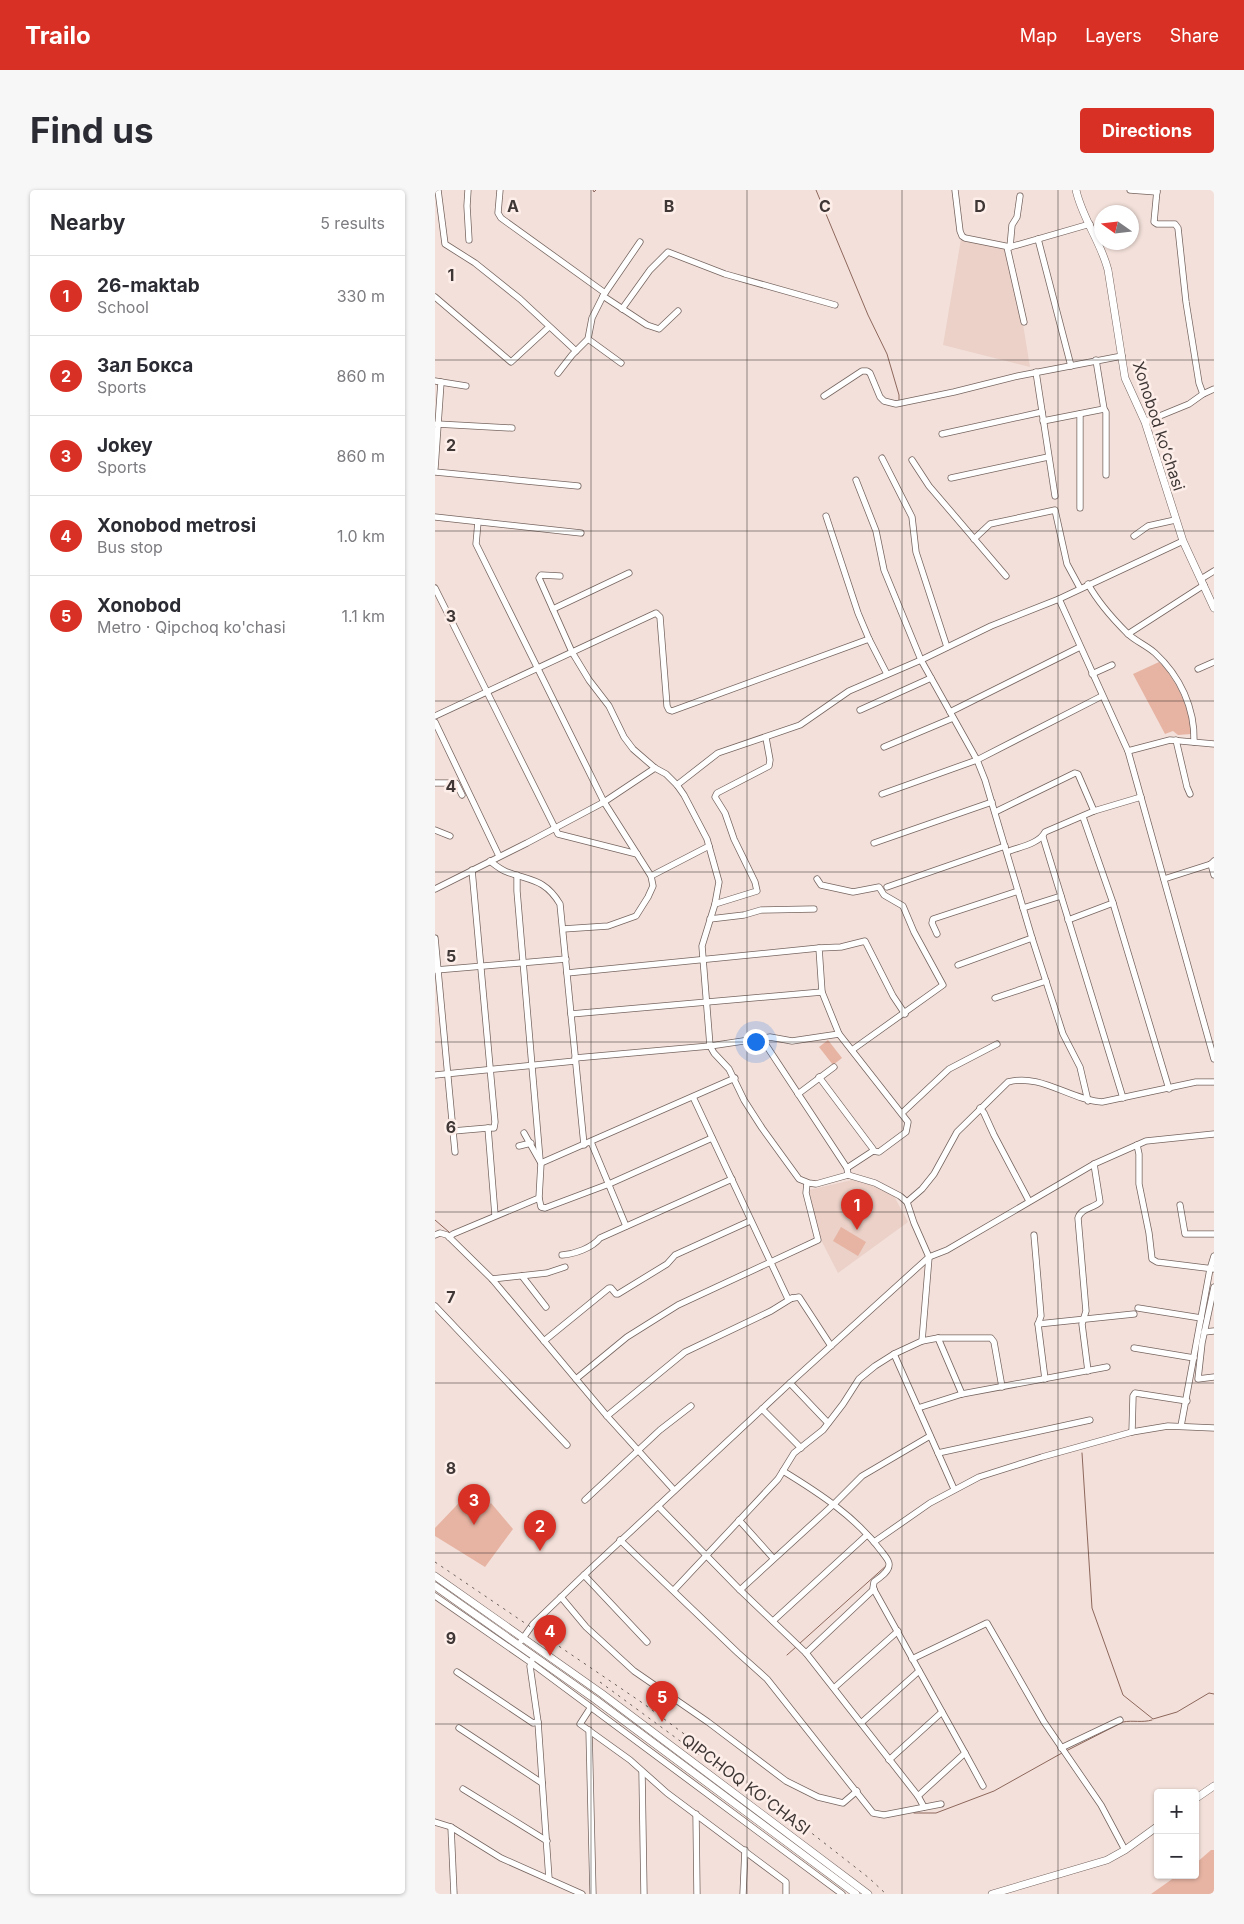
<!DOCTYPE html>
<meta charset="utf-8">
<style>
body{margin:0;font-family:Inter,sans-serif;background:#f7f7f7;color:#2b2b33}
.controls{position:absolute;right:15px;bottom:15px;display:grid;overflow:hidden;border-radius:5px;box-shadow:0 1px 4px #0004}
.controls button{width:45px;height:45px;display:grid;place-items:center;padding:0;border:0;border-bottom:1px solid #e1e1e2;background:#fff;color:#2b2b33;font:25px sans-serif}
.compass{position:absolute;left:659px;top:15px;width:45px;height:45px;border-radius:50%;background:#fff;box-shadow:0 1px 4px #0004;rotate:284deg}
.you{position:absolute;left:320px;top:851px;width:18px;height:18px;margin:-12px;border:4px solid #fff;border-radius:50%;background:#1a73e8;box-shadow:0 0 0 8px #1a73e833}
.badge{display:grid;place-items:center;width:32px;height:32px;border-radius:50%;background:#d93025;color:#fff;font-size:16px;font-weight:700}
.pin{position:absolute;translate:-50% -41px;filter:drop-shadow(0 1px 2px #0008)}
.pin::after{content:'';position:absolute;top:26px;width:18px;height:15px;background:inherit;clip-path:polygon(0 0,100% 0,50% 100%)}
.list{margin:0;padding:0;list-style:none}
h2{display:flex;justify-content:space-between;align-items:center;height:65px;margin:0;padding:0 20px;font-size:21px}
h2 small{font-size:16px;font-weight:400;color:#7c7c81}
.list li{display:grid;grid-template-columns:32px 1fr auto;gap:15px;align-items:center;box-sizing:border-box;height:80px;padding:0 20px;border-top:1px solid #e1e1e2}
.list b{display:block;font-size:19px;white-space:nowrap}
.list p{margin:0;font-size:16px;white-space:nowrap;color:#7c7c81}
.list em{font-size:16px;font-style:normal;color:#7c7c81}
.map{position:relative;flex:none;width:779px;height:1704px;overflow:hidden;border-radius:5px}
header{display:flex;align-items:center;gap:30px;box-sizing:border-box;height:70px;padding:0 25px;background:#d93025;color:#fff}
header strong{font-size:24px}
nav{display:flex;gap:28px;margin-inline-start:auto;font-size:18px}
.intro{display:flex;align-items:center;justify-content:space-between;box-sizing:border-box;height:120px;padding:0 30px}
h1{margin:0;font-size:35px}
.button{padding:12px 22px;border-radius:5px;background:#d93025;color:#fff;font-size:18px;font-weight:700}
main{display:flex;gap:30px;padding:0 30px}
aside{flex:1;background:#fff;border-radius:5px;box-shadow:0 1px 4px #0004}
.map>svg:first-child{display:block}
.built{fill:#ebd1c8}
.green{fill:#e7b4a3}
.lines{fill:none;stroke-linecap:round;stroke-linejoin:round}
.stream{stroke:#8d675b;stroke-width:1}
.minor-casing{stroke:#766560;stroke-width:7}
.major-casing{stroke:#766560;stroke-width:8}
.minor{stroke:#fff;stroke-width:5.5}
.major{stroke:#fff;stroke-width:7}
.rail{stroke:#6b615e;stroke-width:1;stroke-dasharray:2.5 5;stroke-linecap:butt}
.grid{fill:none;stroke:#3e3735;stroke-width:1;stroke-opacity:0.55}
.labels{text-anchor:middle;stroke-width:5;stroke-linejoin:round;paint-order:stroke}
.street-label{font-size:16px;fill:#3e3735;stroke:#feeee9}
.grid-label{font-size:16px;text-anchor:middle;font-weight:bold;fill:#3e3735;stroke:#feeee9;stroke-width:5;stroke-linejoin:round;paint-order:stroke}
</style>
<header>
<strong>Trailo</strong>
<nav><a>Map</a><a>Layers</a><a>Share</a></nav>
</header>
<div class="intro"><h1>Find us</h1><a class="button">Directions</a></div>
<main>
<aside>
<h2>Nearby<small>5 results</small></h2>
<ul class="list">
<li><span class="badge">1</span><div><b>26-maktab</b><p>School</p></div><em>330 m</em></li>
<li><span class="badge">2</span><div><b>Зал Бокса</b><p>Sports</p></div><em>860 m</em></li>
<li><span class="badge">3</span><div><b>Jokey</b><p>Sports</p></div><em>860 m</em></li>
<li><span class="badge">4</span><div><b>Xonobod metrosi</b><p>Bus stop</p></div><em>1.0 km</em></li>
<li><span class="badge">5</span><div><b>Xonobod</b><p>Metro · Qipchoq ko'chasi</p></div><em>1.1 km</em></li>
</ul>
</aside>
<div class="map">
<svg width="779" height="1704" viewBox="0 0 779 1704">
<rect width="100%" height="100%" fill="#f3e0da"/>
<!-- built -->
<g class="built">
<path d="M526 49 570 58 588 134 595 177 508 155Z"/>
<path d="M417 990 438 996 459 1006 473 1032 403 1083 385 1048 373 1005 374 1000Z"/>
</g>
<!-- green -->
<g class="green">
<path d="M724 472C740 487 757 522 756 544L743 545 738 541 730 544 698 484Z"/>
<path d="M393 850 407 868 398 875 384 857Z"/>
<path d="M406 1037 431 1052 423 1066 398 1051Z"/>
<path d="M40 1296 46 1302 42 1308 52 1317 56 1313 78 1339 50 1377 0 1346V1338Z"/>
<path d="M776 1660H779V1704H716L743 1685H760V1674Z"/>
</g>
<g class="lines">
<!-- stream -->
<g class="stream">
<path d="M158 0 159 2 161 0"/>
<path d="M381 0 433 125 452 164 464 205V210"/>
<path d="M0 1030 14 1042"/>
<path d="M647 1263 657 1418 688 1505 718 1529 742 1522 774 1503 779 1504"/>
<path d="M364 1454 452 1375"/>
<path d="M352 1465 361 1457"/>
<path d="M631 1561 688 1532C698 1530 707 1533 717 1530"/>
<path d="M479 1623H501L559 1601 627 1563"/>
</g>
<!-- minor casing -->
<g class="minor-casing">
<g id="minor">
<path d="M3 0 10 54 40 73 85 109 141 161"/>
<path d="M33 0 32 16 34 50"/>
<path d="M65 0 63 23 66 28 170 103"/>
<path d="M520 0 525 41 527 46 530 48 575 57 655 34"/>
<path d="M695 0 722 2"/>
<path d="M722 0 719 32 722 34H740L743 38 751 112 764 193 768 204"/>
<path d="M603 49 636 176"/>
<path d="M205 52 168 106 212 135 224 139 243 121"/>
<path d="M572 57 589 132"/>
<path d="M575 57 577 35 582 27 585 6"/>
<path d="M0 107 76 172 114 137"/>
<path d="M187 119 215 80 233 62 290 84 400 115"/>
<path d="M153 149 186 173"/>
<path d="M661 170 669 219 671 222V285"/>
<path d="M601 182 620 306"/>
<path d="M123 183 137 165 153 149 157 128 168 106"/>
<path d="M0 191 6 192 0 278"/>
<path d="M6 192 31 196"/>
<path d="M389 206 427 181H432L435 183 445 207 449 211 461 214 519 202 583 186 687 166"/>
<path d="M608 231 669 219"/>
<path d="M710 232 754 214 768 204 779 199"/>
<path d="M2 234 77 238"/>
<path d="M507 244 607 222"/>
<path d="M447 268 477 327 481 362 512 457"/>
<path d="M477 270 494 296 571 386"/>
<path d="M0 282 143 296"/>
<path d="M516 288 613 267"/>
<path d="M421 290 441 341 449 380 486 470 542 570 550 590 597 748 628 844 645 877 653 911"/>
<path d="M645 318V224"/>
<path d="M391 326 423 423 434 449 452 484"/>
<path d="M0 327 146 343"/>
<path d="M43 332 41 354 169 612 216 686 218 696 213 707 201 726 173 736 128 739"/>
<path d="M699 346 713 336 740 330"/>
<path d="M539 349 555 334 620 320 632 374 645 398"/>
<path d="M125 386 106 385 104 388 137 462 154 490 174 516 189 547 198 559 220 578 231 584 242 595 249 605 272 649 284 692 280 714 267 756 275 856 279 863 294 879 309 910 327 938 364 989 374 993 381 994 413 985 440 993 465 1006 472 1012 479 1033 494 1067 487 1151 459 1164 440 1176 424 1189 408 1214 388 1240 359 1263 343 1289 239 1400"/>
<path d="M766 389 779 381"/>
<path d="M653 394C663 412 677 428 692 443 700 451 711 455 720 463 745 486 760 518 759 552"/>
<path d="M0 398 123 644 202 664"/>
<path d="M624 409 693 561 779 869"/>
<path d="M118 419 194 383"/>
<path d="M693 444 769 395"/>
<path d="M763 479 779 472"/>
<path d="M657 484 677 475"/>
<path d="M425 520 496 488"/>
<path d="M515 522 645 457"/>
<path d="M0 526 221 423 225 427 232 516 234 520 237 521 434 449"/>
<path d="M0 532 64 666"/>
<path d="M741 550 752 597 755 604"/>
<path d="M449 557 518 528"/>
<path d="M693 561 735 550 779 554"/>
<path d="M0 593H21L27 605"/>
<path d="M242 595 283 563 365 535 414 501 486 470 556 436 624 409 748 351"/>
<path d="M447 604 542 570 667 506"/>
<path d="M560 622 640 583 643 584 659 621"/>
<path d="M648 627 678 713 734 899"/>
<path d="M0 640 15 646"/>
<path d="M608 647 688 908"/>
<path d="M439 653 557 612"/>
<path d="M572 662C584 657 604 654 610 642L659 621 706 607"/>
<path d="M55 671C60 675 66 680 72 682 96 691 110 689 125 714L149 955"/>
<path d="M776 674 779 685"/>
<path d="M37 680 60 932 59 938H53L60 1025"/>
<path d="M82 685V701L105 970"/>
<path d="M216 686 274 656"/>
<path d="M382 689 386 695 418 702 444 697 449 705 468 716 479 742 508 795 417 860"/>
<path d="M729 689 776 674 779 671"/>
<path d="M452 697 570 656"/>
<path d="M0 699 92 653 169 612 220 578"/>
<path d="M280 714 322 701 320 692 299 649 290 623 280 607 282 603 334 576 335 570 331 548"/>
<path d="M588 718 626 706"/>
<path d="M275 729 309 725 326 720 379 719"/>
<path d="M633 730 678 713"/>
<path d="M502 744 497 733 498 729 583 701"/>
<path d="M0 748 18 941 53 938"/>
<path d="M523 775 597 748"/>
<path d="M1 780 131 769"/>
<path d="M132 783 384 758"/>
<path d="M560 808 611 791"/>
<path d="M136 824 387 802"/>
<path d="M327 849 412 978 413 985"/>
<path d="M140 868 275 856 335 847 357 851 404 844"/>
<path d="M0 885 140 871"/>
<path d="M384 887 438 959V961L412 978"/>
<path d="M363 904 399 877"/>
<path d="M258 907 353 1109 364 1107 396 1156"/>
<path d="M545 918 549 923 559 945 594 1011"/>
<path d="M467 923 514 879 562 854"/>
<path d="M18 941 20 962"/>
<path d="M89 943 106 973 300 888"/>
<path d="M156 952 191 1036"/>
<path d="M702 955 704 964V994L714 1043 717 1069 722 1072 779 1079"/>
<path d="M84 956 96 953"/>
<path d="M438 961 444 962 471 942 473 932 404 844 387 802 384 758 406 757 430 751 458 806 470 824"/>
<path d="M104 1008 106 1017 110 1018 174 994 277 948"/>
<path d="M472 1012 487 999 499 984 522 942 573 892C606 883 635 910 667 912L761 892H779"/>
<path d="M745 1015 750 1044H779"/>
<path d="M0 1045 5 1043 12 1045 57 1089 172 1226 239 1300"/>
<path d="M599 1045 606 1126 603 1134 610 1189"/>
<path d="M14 1047 18 1044 104 1008 106 973"/>
<path d="M127 1065C140 1064 157 1058 165 1048L297 989"/>
<path d="M87 1086 111 1117"/>
<path d="M57 1089 112 1083 130 1077"/>
<path d="M779 1097 767 1153 763 1189 779 1187"/>
<path d="M0 1116 132 1255"/>
<path d="M703 1118 766 1128"/>
<path d="M603 1134 699 1124"/>
<path d="M769 1142 779 1141"/>
<path d="M503 1148 527 1204"/>
<path d="M109 1151 174 1098H176L181 1104H183L232 1074 240 1065 315 1031"/>
<path d="M487 1151 503 1148H556L559 1152 567 1197"/>
<path d="M699 1158 759 1168"/>
<path d="M459 1164 519 1299"/>
<path d="M653 1181 647 1134 651 1121 643 1028C646 1018 659 1018 665 1012L659 974"/>
<path d="M141 1189 192 1147 243 1115 383 1050 371 1003 372 993"/>
<path d="M355 1193 393 1233"/>
<path d="M483 1218 527 1204 672 1177"/>
<path d="M327 1219 366 1258"/>
<path d="M172 1226 250 1162 336 1121 357 1108"/>
<path d="M746 1236 775 1079 779 1066"/>
<path d="M697 1242 698 1206 700 1203 752 1211"/>
<path d="M503 1263 655 1230"/>
<path d="M348 1281C384 1303 421 1327 447 1362 449 1365 455 1371 454 1375 454 1382 444 1388 439 1392L438 1398 530 1563 483 1606"/>
<path d="M150 1310 225 1240 256 1216"/>
<path d="M223 1316 305 1400 371 1463 483 1606 489 1617"/>
<path d="M304 1330 338 1368"/>
<path d="M185 1350 303 1463 332 1489 438 1623 449 1625 506 1614"/>
<path d="M439 1352 495 1313 544 1287 607 1267 697 1242 733 1236 779 1238"/>
<path d="M149 1385 212 1452"/>
<path d="M305 1400 399 1314 427 1286 495 1246"/>
<path d="M0 1406 95 1472 407 1704"/>
<path d="M126 1407 151 1437 199 1481 273 1532 351 1591 383 1607 408 1613 422 1601"/>
<path d="M338 1431 432 1345"/>
<path d="M86 1451 98 1434 149 1385 355 1193 494 1067 512 1060 659 974 711 951 779 944"/>
<path d="M371 1463 439 1399"/>
<path d="M477 1469 552 1433 609 1532 666 1615 690 1660"/>
<path d="M97 1470 95 1476 103 1532 114 1689"/>
<path d="M22 1482 98 1533 103 1532"/>
<path d="M399 1498 463 1441"/>
<path d="M156 1517 145 1534 195 1570 232 1603 351 1692V1704"/>
<path d="M426 1533 484 1481"/>
<path d="M24 1538 107 1593"/>
<path d="M154 1540 158 1704"/>
<path d="M626 1558 685 1530"/>
<path d="M530 1563 548 1596"/>
<path d="M454 1570 507 1522"/>
<path d="M207 1582 209 1704"/>
<path d="M28 1599 112 1651"/>
<path d="M261 1624 262 1704"/>
<path d="M0 1632 16 1637 66 1668 147 1704"/>
<path d="M16 1637 19 1704"/>
<path d="M308 1704 310 1660"/>
</g>
</g>
<!-- major casing -->
<g class="major-casing">
<g id="major">
<path d="M641 0C647 28 666 52 673 80L690 188 710 232 748 351 779 418"/>
<path d="M0 1386 166 1503 433 1704"/>
<path d="M0 1396 161 1510 421 1704"/>
<path d="M760 1609 779 1596"/>
<path d="M557 1704 672 1670 690 1660 723 1636"/>
</g>
</g>
<!-- minor -->
<use href="#minor" class="minor"/>
<!-- major -->
<use href="#major" class="major"/>
<!-- rail -->
<g class="rail">
<path d="M0 1372 209 1514 268 1558 434 1688 451 1704"/>
<path d="M165 1492 290 1584"/>
</g>
</g>
<!-- grid -->
<path class="grid" d="M156 0V1704M312 0V1704M467 0V1704M623 0V1704M0 170H779M0 341H779M0 511H779M0 682H779M0 852H779M0 1022H779M0 1193H779M0 1363H779M0 1534H779"/>
<g class="labels">
<!-- street labels -->
<g class="street-label">
<text transform="translate(724 236) rotate(72)" y="6">Xonobod koʻchasi</text>
<text transform="translate(311 1594) rotate(37)" y="6">QIPCHOQ KO'CHASI</text>
</g>
</g>
<g class="grid-label">
<text x="78" y="22">A</text>
<text x="234" y="22">B</text>
<text x="390" y="22">C</text>
<text x="545" y="22">D</text>
<text x="16" y="91">1</text>
<text x="16" y="261">2</text>
<text x="16" y="432">3</text>
<text x="16" y="602">4</text>
<text x="16" y="772">5</text>
<text x="16" y="943">6</text>
<text x="16" y="1113">7</text>
<text x="16" y="1284">8</text>
<text x="16" y="1454">9</text>
</g>
</svg>
<div class="controls">
<button>+</button>
<button>−</button>
</div>
<svg class="compass" viewBox="-18 -18 36 36"><path d="M0-13l5 13h-10z" fill="#e53935"/><path d="M0 13l5-13h-10z" fill="#7c7c81"/></svg>
<div class="you"></div>
<div class="pin badge" style="left:422px;top:1040px">1</div>
<div class="pin badge" style="left:105px;top:1361px">2</div>
<div class="pin badge" style="left:39px;top:1335px">3</div>
<div class="pin badge" style="left:115px;top:1466px">4</div>
<div class="pin badge" style="left:227px;top:1532px">5</div>
</div>
</main>
